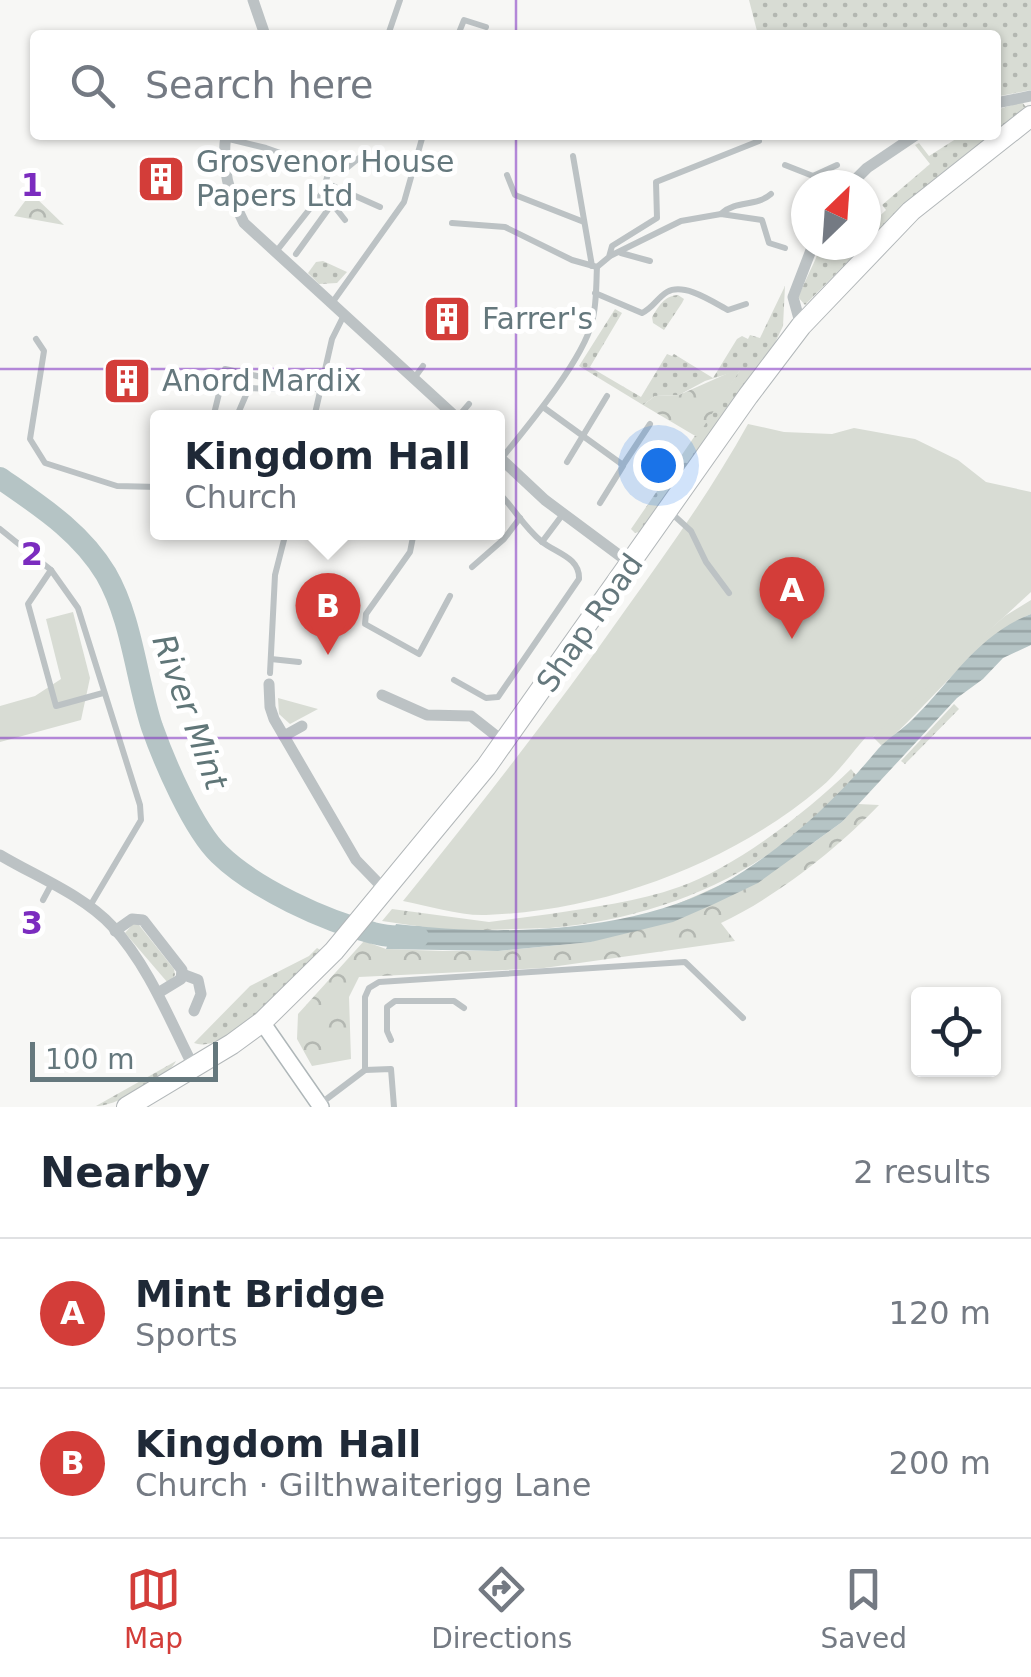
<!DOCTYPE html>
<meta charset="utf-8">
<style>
body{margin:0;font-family:"DejaVu Sans",sans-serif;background:#f2f2f3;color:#1f2937}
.controls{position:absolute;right:30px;bottom:30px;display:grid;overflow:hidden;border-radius:10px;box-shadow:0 2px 8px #0004}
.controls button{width:90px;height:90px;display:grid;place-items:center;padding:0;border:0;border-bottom:2px solid #e0e1e3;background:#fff;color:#1f2937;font:50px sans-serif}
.compass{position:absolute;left:791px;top:170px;width:90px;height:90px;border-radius:50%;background:#fff;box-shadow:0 2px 8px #0004;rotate:25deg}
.scale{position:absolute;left:30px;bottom:25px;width:188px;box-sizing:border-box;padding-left:10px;border:5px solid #65787d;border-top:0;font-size:28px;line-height:35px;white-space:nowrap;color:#65787d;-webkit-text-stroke:8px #fff;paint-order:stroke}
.you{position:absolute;left:658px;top:465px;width:35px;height:35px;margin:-25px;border:8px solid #fff;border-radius:50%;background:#1a73e8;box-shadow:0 0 0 15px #1a73e833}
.badge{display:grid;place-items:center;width:65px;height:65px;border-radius:50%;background:#d33d39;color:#fff;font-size:32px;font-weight:700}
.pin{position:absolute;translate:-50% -82px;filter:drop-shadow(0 2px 5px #0008)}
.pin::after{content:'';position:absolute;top:52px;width:35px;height:30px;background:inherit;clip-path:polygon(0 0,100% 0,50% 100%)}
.popup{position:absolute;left:150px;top:410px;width:355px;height:130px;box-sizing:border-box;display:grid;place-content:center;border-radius:10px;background:#fff;filter:drop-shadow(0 2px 8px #0005);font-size:32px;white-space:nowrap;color:#747a83}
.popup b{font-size:38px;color:#1f2937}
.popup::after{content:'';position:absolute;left:50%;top:100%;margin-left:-20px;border:20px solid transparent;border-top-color:#fff}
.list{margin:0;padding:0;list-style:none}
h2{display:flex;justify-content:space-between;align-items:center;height:130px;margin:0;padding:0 40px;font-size:42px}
h2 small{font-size:32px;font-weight:400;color:#747a83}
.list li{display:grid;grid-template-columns:65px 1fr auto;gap:30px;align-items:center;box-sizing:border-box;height:150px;padding:0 40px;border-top:2px solid #e0e1e3}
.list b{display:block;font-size:38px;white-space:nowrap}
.list p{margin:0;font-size:32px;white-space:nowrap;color:#747a83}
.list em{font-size:32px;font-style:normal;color:#747a83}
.icon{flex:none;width:55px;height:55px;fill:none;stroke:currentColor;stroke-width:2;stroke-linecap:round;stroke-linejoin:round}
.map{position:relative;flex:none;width:1031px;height:1107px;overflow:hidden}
.search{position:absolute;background:#fff;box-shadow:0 2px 8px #0004;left:30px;right:30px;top:30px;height:110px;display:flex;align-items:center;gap:25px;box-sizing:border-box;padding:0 35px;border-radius:10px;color:#747a83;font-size:38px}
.sheet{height:430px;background:#fff}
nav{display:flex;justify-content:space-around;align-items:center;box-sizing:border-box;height:140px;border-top:2px solid #e0e1e3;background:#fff;font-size:28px;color:#747a83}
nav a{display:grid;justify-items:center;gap:5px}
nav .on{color:#d33d39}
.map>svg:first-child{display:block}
.grass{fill:url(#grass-dots)}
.forest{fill:url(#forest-crowns)}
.garden{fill:#d8dcd4}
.water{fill:url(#water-rules)}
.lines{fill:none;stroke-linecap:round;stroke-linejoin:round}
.river{stroke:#b5c4c5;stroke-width:22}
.secondary-casing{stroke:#afb7b9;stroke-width:18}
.highway-casing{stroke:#b2b7b9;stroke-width:22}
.lane{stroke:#bcc2c4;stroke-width:6}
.street{stroke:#bcc2c4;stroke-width:11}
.secondary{stroke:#fff;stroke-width:15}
.highway{stroke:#fff;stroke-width:20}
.grid{fill:none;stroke:#7b2cbf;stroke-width:2.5;stroke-opacity:0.55}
.labels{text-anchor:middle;stroke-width:10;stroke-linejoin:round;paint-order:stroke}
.poi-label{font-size:30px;fill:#65787d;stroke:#fff;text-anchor:start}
.street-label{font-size:30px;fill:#65787d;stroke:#fff}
.water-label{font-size:32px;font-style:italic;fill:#607678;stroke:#fff}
.grid-label{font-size:32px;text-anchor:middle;font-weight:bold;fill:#7b2cbf;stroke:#fff;stroke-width:10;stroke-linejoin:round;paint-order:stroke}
</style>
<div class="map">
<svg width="1031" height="1107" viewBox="0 0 1031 1107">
<defs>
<pattern id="grass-dots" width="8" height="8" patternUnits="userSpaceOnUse" patternTransform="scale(2.5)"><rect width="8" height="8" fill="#d8dcd4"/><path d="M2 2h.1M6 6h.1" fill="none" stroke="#b3b7b1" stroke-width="1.8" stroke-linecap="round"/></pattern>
<pattern id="forest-crowns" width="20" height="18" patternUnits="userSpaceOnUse" patternTransform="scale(2.5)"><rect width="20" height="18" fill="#d8dcd4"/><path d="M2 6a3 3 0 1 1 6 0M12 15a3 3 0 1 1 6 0" fill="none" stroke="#b3b7b1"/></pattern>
<pattern id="water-rules" width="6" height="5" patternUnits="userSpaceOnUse" patternTransform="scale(2.5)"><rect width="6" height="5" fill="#b5c4c5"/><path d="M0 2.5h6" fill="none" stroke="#97a4a5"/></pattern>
</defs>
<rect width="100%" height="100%" fill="#f7f7f5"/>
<!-- grass -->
<g class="grass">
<path d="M749 0H1031V90L1000 96 996 93V35H758Z"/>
<path d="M1022 102 1026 107 1024 112 996 132V110Z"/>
<path d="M962 135H992L933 181 866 243V229L886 210 882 205 930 164 915 145 919 143 929 156Z"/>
<path d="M822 245 831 249V245H864L805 305 798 297Z"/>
<path d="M323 261 347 272 337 283 319 284 308 273 316 262Z"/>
<path d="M785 286 783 326 775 343 777 345 643 531 635 533 631 529 740 370 705 381 679 395 655 396 643 405 579 366 615 309 622 313 590 367 641 397 667 354 672 356 674 354 713 378 737 339 742 336 748 339 750 335 760 338Z"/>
<path d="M678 295 684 299 682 303 664 330 653 323 652 317C659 306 664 296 678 295Z"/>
<path d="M954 704 959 709 905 764 901 761Z"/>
<path d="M851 769 856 775C781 868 667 918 550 928V914C593 907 637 902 679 887 735 868 808 811 851 769Z"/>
<path d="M133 924 139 925 174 969 175 975 168 983 125 933Z"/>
<path d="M317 948 322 951C298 975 228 1056 194 1043L250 986 309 956Z"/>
<path d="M176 1061C168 1078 114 1107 96 1106Z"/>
</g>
<!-- forest -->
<g class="forest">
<path d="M31 193 64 225 14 216Z"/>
<path d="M742 367 697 437 643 405 655 396 679 395Z"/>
<path d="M1031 600V614C982 633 926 709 882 746L873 737 902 706 1005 616Z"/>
<path d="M858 804 879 805C837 849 776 897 721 923L735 941 544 968 359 977 349 997 351 1059 312 1066 297 1039 298 1014 364 941 386 949 443 951H498L591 942 809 846 842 822Z"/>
<path d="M392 909 489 922 550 914V928L451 931 382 921Z"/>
</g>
<!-- garden -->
<g class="garden">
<path d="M748 424 784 432 832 434 854 428 915 439 958 460 986 482 1031 492V592L873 737H866C851 754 837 774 820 788 730 864 603 911 486 915 460 916 429 906 403 901 480 806 555 710 626 609 669 549 712 489 748 424Z"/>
<path d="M73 612 90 678 81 720 0 742V706L35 696 61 679 46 619Z"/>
<path d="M278 698 318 709 290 724 279 714Z"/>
</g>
<!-- water -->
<path class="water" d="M1031 614V645L1003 658 983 679 957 698 842 822 758 883 714 904 673 922 591 942 498 951 386 949 396 924C505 937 649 934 744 871 796 837 839 796 878 749 888 738 902 730 913 719 952 681 977 635 1031 614Z"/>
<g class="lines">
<!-- river -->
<path class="river" d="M0 478C40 506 80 531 106 574 132 619 136 678 152 727 164 761 193 829 219 854 255 889 325 921 373 933 387 937 403 937 418 937"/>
<!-- secondary casing -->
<g class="secondary-casing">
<path id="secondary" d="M262 1022 321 1107"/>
</g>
<!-- highway casing -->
<g class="highway-casing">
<path id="highway" d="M127 1107 232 1044 262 1022 334 951 486 767 748 396 801 326 911 211 1031 116"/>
</g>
<!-- lane -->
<g class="lane">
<path d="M283 35H331"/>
<path d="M388 35 400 0"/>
<path d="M458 35 464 20 486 27"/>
<path d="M225 138 266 148 329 170 323 192 345 220"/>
<path d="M573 156 592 266"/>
<path d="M785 165 813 176 837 165"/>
<path d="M329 170 348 167 359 158"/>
<path d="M507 175 515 195 584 222"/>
<path d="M326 183 380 207"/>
<path d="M722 213C737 200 756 207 771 194"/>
<path d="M452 223 505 227 572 260 597 267"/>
<path d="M275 253 323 192"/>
<path d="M621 253 650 261"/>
<path d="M296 254 332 204"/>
<path d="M610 256 681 221 721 214 762 220 769 243 785 248"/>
<path d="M595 293 642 313C653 308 657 298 667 292 684 282 713 302 728 310L746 304"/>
<path d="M332 303 404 202 423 135"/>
<path d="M36 339 44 351 30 439 45 463 117 486 158 487"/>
<path d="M415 377 423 366"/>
<path d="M543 407 623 465 650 424"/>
<path d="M213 418 225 369 321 390"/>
<path d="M236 418 249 388 273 389 295 385"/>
<path d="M314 418 332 339 344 315"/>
<path d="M457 418 469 404"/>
<path d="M501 459C527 427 583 360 592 322 597 304 596 285 597 267L609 257 612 246 657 218 656 182 759 141"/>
<path d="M567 462 607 396"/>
<path d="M600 503 623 466"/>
<path d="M669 511 691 531 706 562 729 593"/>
<path d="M0 529 51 570 78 608 140 805 141 820 90 906"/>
<path d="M414 532 410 552 366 614 365 624 419 654 450 596"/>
<path d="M542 542 563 514"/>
<path d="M472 567 504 539 520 518"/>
<path d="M51 570 28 604 56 706 103 693"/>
<path d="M271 659 299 662"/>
<path d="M270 673 275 575 286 532"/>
<path d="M454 680 486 698 498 697 579 579C580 557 555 553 541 541 524 527 514 508 498 492"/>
<path d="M43 900 51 885"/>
<path d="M391 1040 387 1031V1007L395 1001H454L464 1008"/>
<path d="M365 1070 391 1069 394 1107"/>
<path d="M320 1104 365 1070V997L369 988 379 982 685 962 743 1018"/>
</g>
<!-- street -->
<g class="street">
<path d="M253 0 265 35"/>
<path d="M996 103 1031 96"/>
<path d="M226 135C221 169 229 193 244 223L457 418"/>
<path d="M850 185 867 168 916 135"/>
<path d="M801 326 793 297 813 245"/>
<path d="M498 456 545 500 631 564"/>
<path d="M269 684 270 707 274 719 356 860 385 890"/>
<path d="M382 695 427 715 471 716 504 742"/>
<path d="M284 736 302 726"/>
<path d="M0 855C37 877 83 895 112 926 149 966 170 1021 194 1068"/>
<path d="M115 931 132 919 143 920 182 970 181 979 158 993"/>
<path d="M182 974 198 980 201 994 194 1011"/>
</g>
<!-- secondary -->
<use href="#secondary" class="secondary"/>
<!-- highway -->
<use href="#highway" class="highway"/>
</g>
<!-- grid -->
<path class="grid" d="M516 0V35M516 135V1107M0 369H1031M0 738H1031"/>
<!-- icons -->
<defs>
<g id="building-square" transform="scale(2.5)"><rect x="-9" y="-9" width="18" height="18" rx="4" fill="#d33d39" stroke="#fff"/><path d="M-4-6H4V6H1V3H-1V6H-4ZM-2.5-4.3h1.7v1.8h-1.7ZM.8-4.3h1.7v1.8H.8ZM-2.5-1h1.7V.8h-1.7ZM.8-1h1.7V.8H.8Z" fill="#fff"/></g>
</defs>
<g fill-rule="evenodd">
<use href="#building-square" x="161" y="179"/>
<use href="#building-square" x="447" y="319"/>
<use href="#building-square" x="127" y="381"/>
</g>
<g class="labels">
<!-- poi labels -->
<g class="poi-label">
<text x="196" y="172">Grosvenor House<tspan x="196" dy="34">Papers Ltd</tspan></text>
<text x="482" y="329">Farrer's</text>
<text x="162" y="391">Anord Mardix</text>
</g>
<!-- street labels -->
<g class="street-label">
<text transform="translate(590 623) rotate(-55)" y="10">Shap Road</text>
</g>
<!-- water labels -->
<g class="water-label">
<text transform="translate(190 712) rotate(70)" y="11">River Mint</text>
</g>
</g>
<g class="grid-label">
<text x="32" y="196">1</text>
<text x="32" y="565">2</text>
<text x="32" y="934">3</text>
</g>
</svg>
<div class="controls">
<button><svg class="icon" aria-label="locate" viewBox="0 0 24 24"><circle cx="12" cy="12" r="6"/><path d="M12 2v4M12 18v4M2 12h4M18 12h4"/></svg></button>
</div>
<svg class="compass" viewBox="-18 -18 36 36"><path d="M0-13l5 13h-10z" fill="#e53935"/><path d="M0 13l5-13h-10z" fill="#747a83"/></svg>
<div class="scale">100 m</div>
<div class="you"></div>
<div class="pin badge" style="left:792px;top:639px">A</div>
<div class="pin badge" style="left:328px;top:655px">B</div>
<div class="popup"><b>Kingdom Hall</b>Church</div>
<div class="search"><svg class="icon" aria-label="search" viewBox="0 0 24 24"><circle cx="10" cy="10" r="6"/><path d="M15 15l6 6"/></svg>Search here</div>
</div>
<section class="sheet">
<h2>Nearby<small>2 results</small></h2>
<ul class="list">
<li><span class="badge">A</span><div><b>Mint Bridge</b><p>Sports</p></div><em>120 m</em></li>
<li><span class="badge">B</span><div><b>Kingdom Hall</b><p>Church · Gilthwaiterigg Lane</p></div><em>200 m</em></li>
</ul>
</section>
<nav>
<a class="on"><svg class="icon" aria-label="map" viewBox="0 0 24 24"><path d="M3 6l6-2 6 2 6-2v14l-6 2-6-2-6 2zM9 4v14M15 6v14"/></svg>Map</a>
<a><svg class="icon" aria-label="directions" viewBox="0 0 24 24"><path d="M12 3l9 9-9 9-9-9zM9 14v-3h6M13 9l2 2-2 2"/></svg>Directions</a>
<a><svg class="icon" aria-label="saved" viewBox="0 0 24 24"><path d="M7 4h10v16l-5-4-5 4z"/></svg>Saved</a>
</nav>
